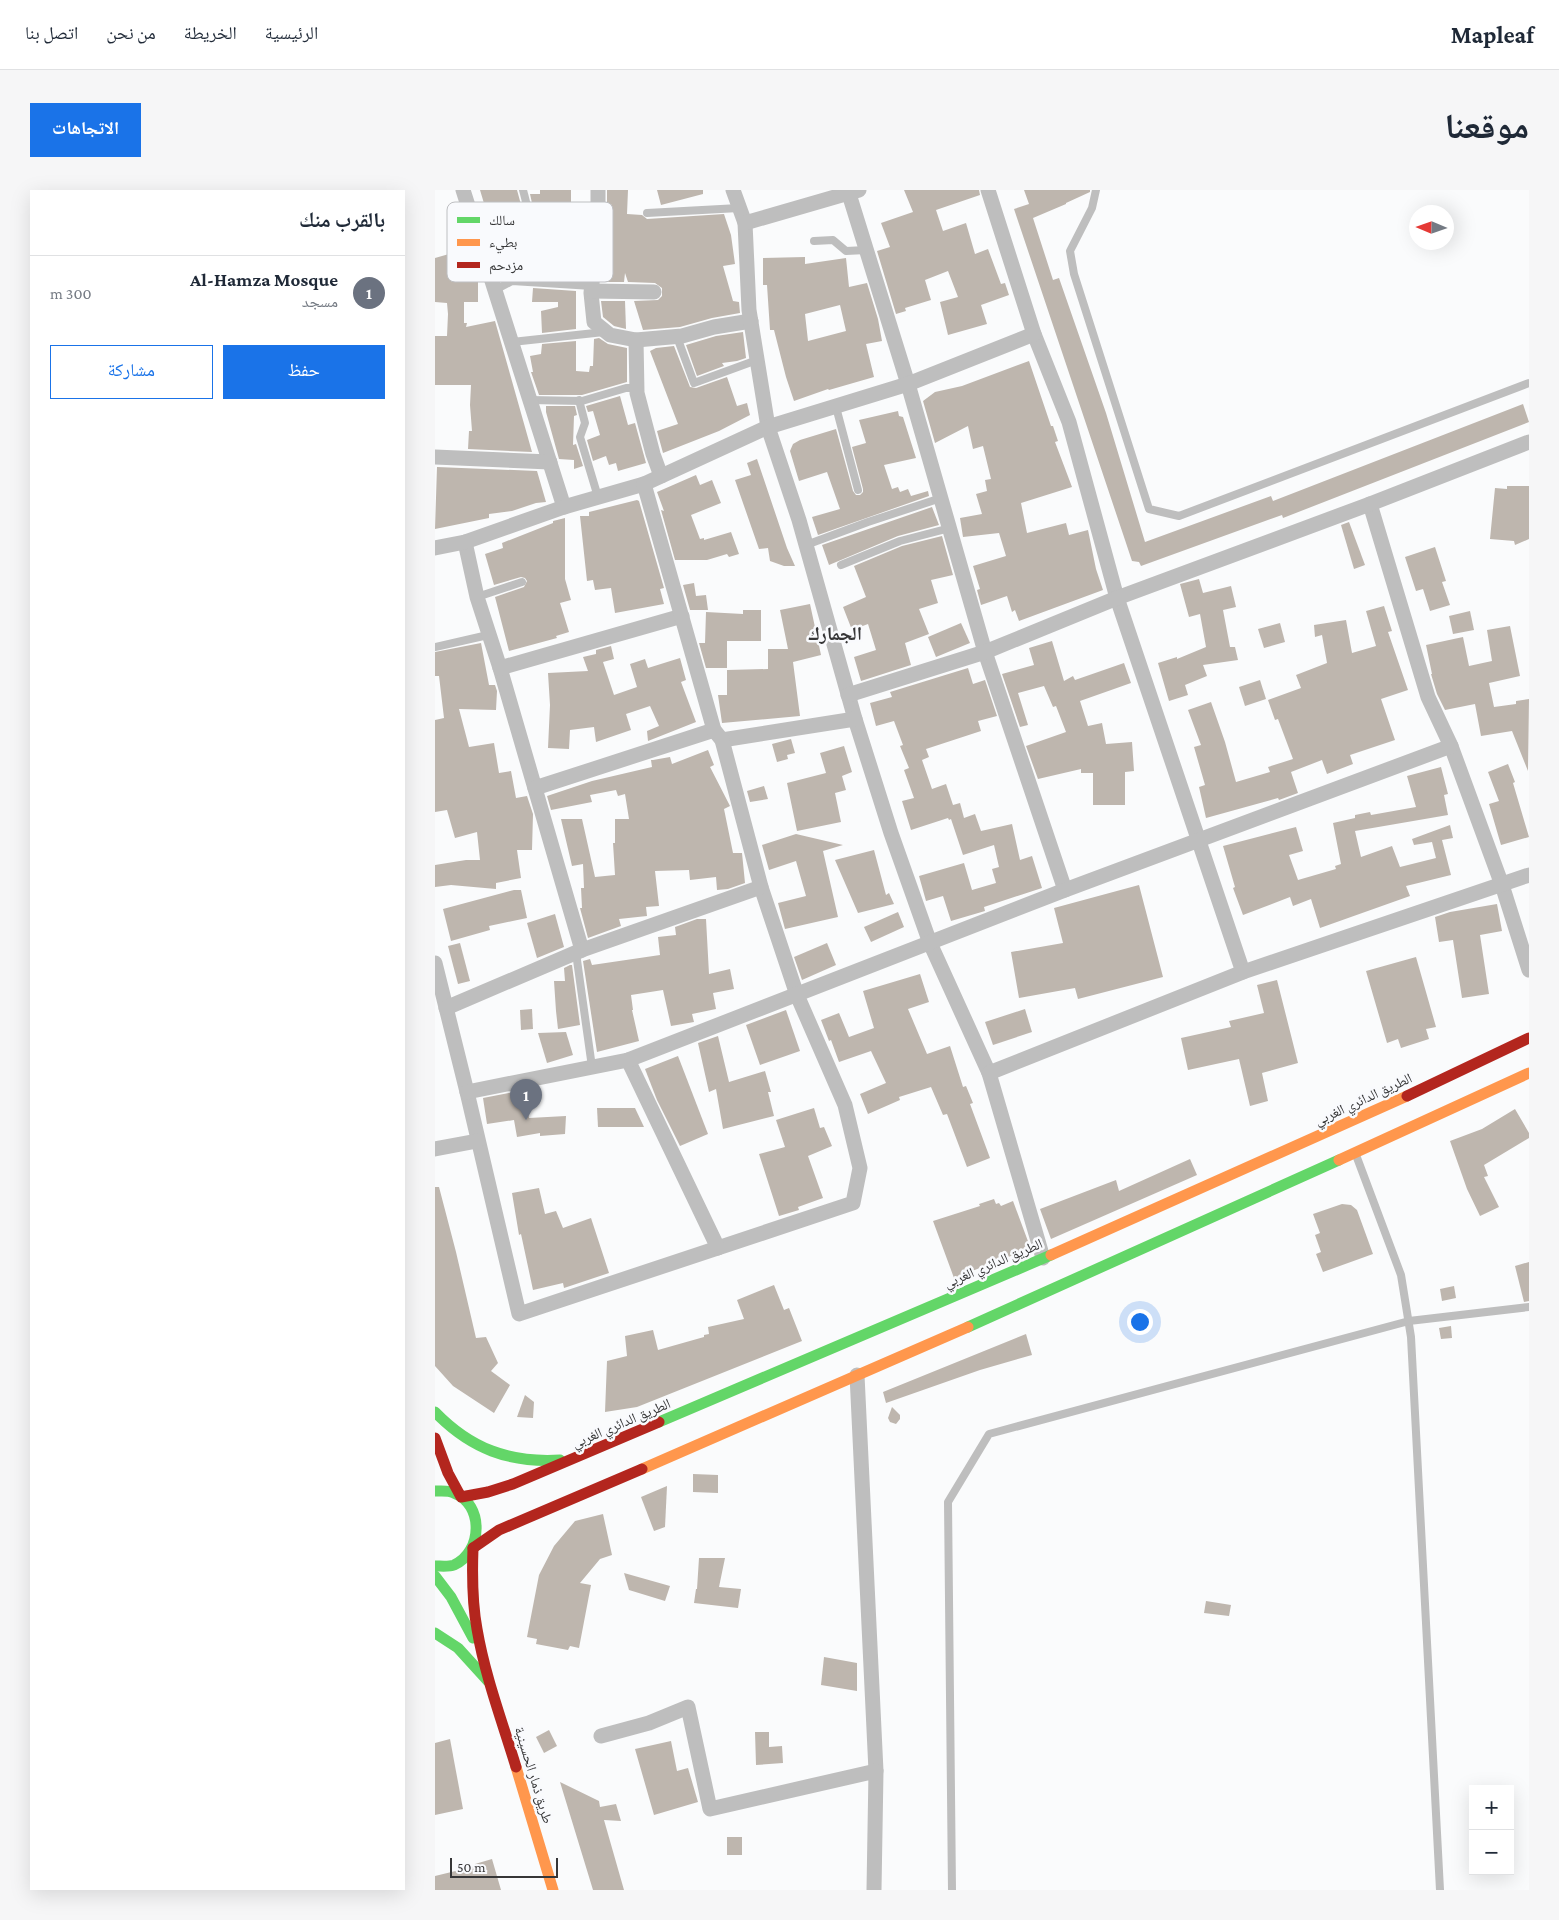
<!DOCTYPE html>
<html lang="ar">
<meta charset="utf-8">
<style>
body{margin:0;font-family:"Crimson Pro","Noto Naskh Arabic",serif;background:#f6f6f7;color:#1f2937;direction:rtl}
.controls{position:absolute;right:15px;bottom:15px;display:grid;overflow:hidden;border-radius:0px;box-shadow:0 5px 20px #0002}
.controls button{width:45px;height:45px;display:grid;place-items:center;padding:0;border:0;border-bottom:1px solid #e0e1e3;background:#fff;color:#1f2937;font:25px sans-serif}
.compass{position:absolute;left:974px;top:15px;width:45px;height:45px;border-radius:50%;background:#fff;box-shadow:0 5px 20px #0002;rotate:272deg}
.scale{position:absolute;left:15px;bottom:12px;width:108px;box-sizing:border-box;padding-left:5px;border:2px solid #363637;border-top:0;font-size:14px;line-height:18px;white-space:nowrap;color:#363637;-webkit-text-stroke:4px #f9fafd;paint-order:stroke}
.you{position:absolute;left:704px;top:1131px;width:18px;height:18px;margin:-12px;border:4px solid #fff;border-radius:50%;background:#1a73e8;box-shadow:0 0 0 8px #1a73e833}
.badge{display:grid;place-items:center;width:32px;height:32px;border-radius:50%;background:#1a73e8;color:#fff;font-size:16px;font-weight:700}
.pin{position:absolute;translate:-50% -41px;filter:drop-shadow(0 1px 2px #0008)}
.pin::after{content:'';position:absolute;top:26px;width:18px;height:15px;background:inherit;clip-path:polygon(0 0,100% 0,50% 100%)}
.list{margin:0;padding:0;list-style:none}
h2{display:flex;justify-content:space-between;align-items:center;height:65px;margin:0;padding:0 20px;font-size:21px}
h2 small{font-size:16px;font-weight:400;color:#747a83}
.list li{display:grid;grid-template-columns:32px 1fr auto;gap:15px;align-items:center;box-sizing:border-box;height:75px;padding:0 20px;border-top:1px solid #e0e1e3}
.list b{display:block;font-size:19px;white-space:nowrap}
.list p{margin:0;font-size:16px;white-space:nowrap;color:#747a83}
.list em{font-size:16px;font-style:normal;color:#747a83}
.actions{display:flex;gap:10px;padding:15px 20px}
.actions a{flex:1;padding:11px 0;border:1px solid #1a73e8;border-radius:0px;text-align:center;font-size:18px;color:#1a73e8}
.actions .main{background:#1a73e8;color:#fff}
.map{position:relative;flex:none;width:1094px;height:1700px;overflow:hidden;direction:ltr;border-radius:0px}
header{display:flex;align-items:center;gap:30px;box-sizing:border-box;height:70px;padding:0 25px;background:#fff;border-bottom:1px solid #e0e1e3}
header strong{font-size:24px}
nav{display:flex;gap:28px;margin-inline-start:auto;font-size:18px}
.intro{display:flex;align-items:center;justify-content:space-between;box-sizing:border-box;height:120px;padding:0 30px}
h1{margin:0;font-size:35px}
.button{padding:12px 22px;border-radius:0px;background:#1a73e8;color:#fff;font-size:18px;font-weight:700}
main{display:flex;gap:30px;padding:0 30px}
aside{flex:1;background:#fff;border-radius:0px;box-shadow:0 5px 20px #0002}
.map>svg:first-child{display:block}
.building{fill:#beb6ae;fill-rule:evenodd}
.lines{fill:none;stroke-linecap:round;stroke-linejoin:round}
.lane{stroke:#bebebe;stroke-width:8}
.street{stroke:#bebebe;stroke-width:15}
.fast{stroke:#63d668;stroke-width:11}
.slow{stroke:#ff974d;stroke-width:11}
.jam{stroke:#b3261e;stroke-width:11}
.labels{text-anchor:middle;stroke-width:5;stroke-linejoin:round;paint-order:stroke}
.street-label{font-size:14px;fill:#363637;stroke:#f9fafd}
.district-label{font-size:19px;font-weight:bold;fill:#363637;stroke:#f9fafd}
.key{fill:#f9fafd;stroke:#bebfc2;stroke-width:1}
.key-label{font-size:14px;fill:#363637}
</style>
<header>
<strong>Mapleaf</strong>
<nav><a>الرئيسية</a><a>الخريطة</a><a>من نحن</a><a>اتصل بنا</a></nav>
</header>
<div class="intro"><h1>موقعنا</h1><a class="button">الاتجاهات</a></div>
<main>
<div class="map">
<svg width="1094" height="1700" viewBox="0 0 1094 1700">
<rect width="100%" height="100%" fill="#fafbfc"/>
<!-- building -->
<g class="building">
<path d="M45 0H82L88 22 86 23V19L54 30Z"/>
<path d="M105 0H136V24L99 22 95 4H105Z"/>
<path d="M172 0H193L192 24 207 25 212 29 289 24 296 45 300 74 288 76 298 111 304 112 305 123 277 128 245 137 208 140 199 111 223 110 227 106V98L220 93 193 92 190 83 189 92H167L172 35Z"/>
<path d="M222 0H268V4L226 15Z"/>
<path d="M469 0H544L545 5 501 20 508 41 531 33 540 64 553 59 566 94 570 93 574 105 546 115 552 134 513 145 505 112 523 107 513 81 490 90 496 110 470 118 471 121 461 124 442 61 455 57 446 33 478 22Z"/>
<path d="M589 0H655V2L631 13V14L598 28 618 90 624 88 671 223 710 352 836 306 838 311 1088 214 1094 232 848 328 847 325 706 376 704 372 697 371 690 350 579 19 594 14Z"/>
<path d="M35 58 43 79V112H29V133H32L31 137 60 131 97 262 33 259 34 241H37L35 215 36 195H0V146H12L13 124 12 113 0 112V68Z"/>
<path d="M370 67V74L411 68 414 97 432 93 443 129 447 151 431 154 439 187 394 200 393 199 359 211 351 187 339 140H335L332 95H328V68ZM405 115 411 141 373 151 370 124Z"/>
<path d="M98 98 141 101V139L107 143 106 121 123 117V112H97Z"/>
<path d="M166 111H190L191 139 179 136 168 127Z"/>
<path d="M308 142 311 168 302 171 287 173 289 176 262 186 251 155 281 146Z"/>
<path d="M164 148 173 154 192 158V192L147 205H104L96 182H98L95 166 106 164 107 154 141 151V181L154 182 155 176H158L159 149Z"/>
<path d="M239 156 255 197 261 198 292 187 302 216 312 213 315 225 284 241 228 263 222 241 243 234 215 161 221 158Z"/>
<path d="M594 171 616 236H618L623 251 620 252 637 297 586 313 592 343 631 333 634 345 653 340 661 379 668 400 584 431 580 420 577 422 572 406 546 415 542 400 545 399 538 376 571 366 564 343 528 347 525 328 547 324 541 304 552 301 550 290 556 289 548 256 538 259 533 236 500 253 488 211 500 202 527 196Z"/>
<path d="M185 206 193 235 200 233 211 273 183 281 181 273 174 275 171 266 158 271 152 250 165 245 158 221 153 222 151 216Z"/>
<path d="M111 216H140L142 225 139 226 138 255 141 254 148 276 139 279V270L124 269 111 222Z"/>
<path d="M463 221 464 226 468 227 481 268 449 275 457 299 463 297 465 302 473 299 476 306 493 301 494 306 383 345 377 327 405 319 392 282 364 291 355 261 358 254 365 250 401 239 418 301 421 305H425L428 302V299L417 257 431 253 424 230Z"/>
<path d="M322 269 352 358 360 376H349L335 371 333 358 324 359 300 290 316 285 312 273Z"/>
<path d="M2 277 102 281 111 312 101 313 77 321 54 324V328L0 339Z"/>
<path d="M261 285 265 295 277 290 286 313 256 325 265 349 269 348V350L296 342 304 364 294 367 292 364 272 370H240L226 320 229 321 222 302Z"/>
<path d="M1072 296H1094V349L1080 355 1079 351 1055 349 1060 298 1072 299Z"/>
<path d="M202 310 204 311 229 398 225 399 229 414 180 423 176 398 160 400 158 390 152 391 145 326H154V322Z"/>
<path d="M497 317 504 335 463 346 394 375 387 355Z"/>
<path d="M130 328V389L136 410 125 413 134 442 121 446 122 448 74 461 60 407 89 397 92 391 90 388 86 387 59 395 50 364 68 358 67 353 118 333V331Z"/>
<path d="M914 332 930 375 919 379 906 335Z"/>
<path d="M507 346 518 385 496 390 503 413 484 419 494 444 470 453 476 475 426 491 419 467 441 460 433 434 417 440 408 417 431 407 419 376 467 356Z"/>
<path d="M1000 357 1011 391 1007 392 1015 415 995 421 988 399 981 401 970 367Z"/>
<path d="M764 389 768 403 796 396 801 417 788 420 795 457H800L803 470 768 475 772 486 750 495 753 505 734 511 723 473 742 467V469L771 457 765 424 754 427 745 394Z"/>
<path d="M259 393 261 406 271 405 273 420H255L248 395Z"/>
<path d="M375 414 386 465 358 472 365 526 287 533 283 505H292V480L333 479V459H353L345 420Z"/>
<path d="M949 416 957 441 953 442 973 500 946 509 960 550 915 565 918 574 892 584 887 570 856 582 863 603 844 610 843 608 771 628 764 597 770 595 759 557 766 555 753 520 776 512 790 552 801 592 835 582 833 577 858 569 843 529 840 530 833 510 866 498 861 485 892 473 887 445 880 447 879 435 911 430 917 463 941 456 931 421Z"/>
<path d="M308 420H326V451H292V478H271L264 453H270L271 422 308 424Z"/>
<path d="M1035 421 1039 440 1018 444 1014 426Z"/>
<path d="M526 433 535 453 501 467 493 447Z"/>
<path d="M845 433 850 452 829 458 823 439Z"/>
<path d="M1075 436 1085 486 1054 493 1059 517 1081 514V511L1094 509 1093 581 1077 541 1046 546 1040 514 1010 520 1002 504 996 484H997L991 455 1028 447 1034 476 1057 471 1052 440Z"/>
<path d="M617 451 629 491 638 486 640 490 689 473 696 493 645 511 653 536 667 533 671 554 697 552 699 581 690 582V615H658V583H646V579L603 589 591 556 631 542 621 516 618 517 609 496 583 503 593 535 585 537 567 484 599 475 594 458Z"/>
<path d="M46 453 54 495H60L62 501 61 520 24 519 34 557 59 553 64 583 76 581 81 608 92 606 98 624 97 660H82L86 688 61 693V699L16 695 0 697V675L31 670H45L42 642 20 648 12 620 0 622V530L9 528 4 486H0V462Z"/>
<path d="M176 456 179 469 168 472 179 505 202 497 195 474 210 469 213 478 245 468 251 490 246 492 261 532 213 551 212 541 224 536 215 516 191 524 196 540 161 552 159 537 135 540 134 559 113 558 115 515 113 483 153 481 148 467 161 464V460Z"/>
<path d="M533 478 538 494 550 490 562 526 543 531 546 541 491 559 494 567 487 570 497 599 511 594 518 615 525 613 529 628 540 624 546 641 577 634 585 670 597 666 607 698 549 717 550 721 516 731 508 706 491 711 484 686 529 673 537 700 561 693 557 679 564 677 559 655 528 665 516 629 514 630 513 628 476 640 467 611 479 608 469 580 474 578 465 556 468 555 459 531 441 536 435 513 457 507 455 502Z"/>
<path d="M825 490 831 509 810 516 804 497Z"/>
<path d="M356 549 360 563 352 565 353 569 342 572 337 554Z"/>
<path d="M409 556 417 582 407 586 411 600 400 603 406 632 362 641 352 593 391 583 385 563Z"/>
<path d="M273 560 279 575 275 577 294 614 295 616 289 619 298 663H307L310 693 293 699 282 700 281 687 255 690 254 680 220 681 224 716 211 717 212 726 184 729 186 736 153 748 145 718H147L146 698H149L148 674 137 676 126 629H147L160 687 180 685 178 653H180V629H194L190 604 183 606 181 600 155 605 157 612 116 620 112 606 157 591 217 577 216 570H218L235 567 237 574Z"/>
<path d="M1073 574 1080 592 1078 593 1094 647 1066 655 1054 614 1064 611 1053 582Z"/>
<path d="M1006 577 1013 604 1009 605 1013 625 920 641 926 667 957 656 965 677 1001 668 997 652 979 655 977 649 1015 635 1018 648 1007 650 1016 685 971 696 975 706 885 738 876 709 858 716 855 707 808 725 798 698 800 697 788 656 861 637 868 661 854 665 863 690 901 679 900 676 906 674 898 633 920 628V625L935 622 936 625 981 617 972 586Z"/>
<path d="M329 596 333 609 315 612 312 601Z"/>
<path d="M361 644 408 655 388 661 403 727 350 739 343 713 371 706 361 671 334 680 327 655Z"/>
<path d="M439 660 451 705 454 703 459 714 423 723 400 670Z"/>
<path d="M704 695 728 787 643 809 640 798 584 808 576 762 628 753 619 718Z"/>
<path d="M79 700H86L92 728 54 736 55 740 16 751 8 719Z"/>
<path d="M1062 714 1067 741 1045 745 1054 804 1027 808 1018 750 1004 752 1000 727 1015 722Z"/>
<path d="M463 722 469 737 436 752 429 737Z"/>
<path d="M120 724 129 757 102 768 92 733Z"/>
<path d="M262 729H271L274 784 295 779 299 799 278 803 281 819 257 824 259 832 236 836 228 800 196 805 198 820H197L204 851 162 862 148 771 155 769 157 775 225 765 223 747 241 745 240 737Z"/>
<path d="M25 753 35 791 23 794 13 756Z"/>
<path d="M392 753 401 775 367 790 359 767Z"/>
<path d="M981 767 1001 837 991 839 994 849 966 858 963 849 952 853 931 781Z"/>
<path d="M135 775H137L145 835 123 839 121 821 119 791H130L129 778Z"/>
<path d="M485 784 494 812 473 819 492 864 515 856 528 897 531 896 538 913 535 914 555 968 532 977 512 924 508 925 496 897 464 907 465 910 433 924 425 904 451 893 436 861 404 872 396 850 394 851 386 830 404 823 414 847 439 838 428 801Z"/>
<path d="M842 790 863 873 827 883 833 911 815 916 804 869 753 880 746 848 796 837 794 831 829 823 822 795Z"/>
<path d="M97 819 98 839 86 840 85 820Z"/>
<path d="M590 819 597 842 558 855 550 832Z"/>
<path d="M351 820 365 861 325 875 311 835Z"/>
<path d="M131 842 138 865 112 873 103 843Z"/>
<path d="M283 846 294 892 330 881 336 902H333L339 926 288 939 281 899 274 902 263 853Z"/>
<path d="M243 866 273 944 245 956 222 910 210 879Z"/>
<path d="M90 900 94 928 131 926 130 944 105 946V943L82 947 79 930 52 934 48 908Z"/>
<path d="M162 918H200L209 937H163Z"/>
<path d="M379 918 385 938 389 937 397 956 373 966 388 1008 363 1017 364 1020 344 1026 324 964 350 957 341 930Z"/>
<path d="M1080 919 1094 943V948L1049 975 1053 986 1049 987 1064 1017 1045 1026 1032 999 1015 951 1047 939Z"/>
<path d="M755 969 762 985 616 1049 605 1019 681 990 684 1001Z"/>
<path d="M0 997H4L21 1062 41 1148 51 1147 63 1173 56 1181 75 1195 59 1223 18 1196 0 1176Z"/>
<path d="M104 998 110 1024 121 1021 128 1038 156 1028 174 1083 129 1098 128 1093 98 1100 86 1044 84 1045 77 1003Z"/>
<path d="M559 1009 561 1014 564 1013 566 1016 578 1011 594 1054 589 1061 519 1088 498 1031 545 1016 544 1014Z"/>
<path d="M907 1014 916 1015 922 1020 938 1064 888 1082 881 1064 886 1062 880 1045 885 1043 878 1024Z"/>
<path d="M1094 1072V1111L1089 1112 1080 1076Z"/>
<path d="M339 1095 349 1120 354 1118 367 1151 202 1217 170 1222 172 1171 192 1166 190 1146 218 1140 223 1160 269 1147V1145L274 1144 273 1137 309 1129 302 1110Z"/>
<path d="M1019 1096 1021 1108 1007 1111 1005 1099Z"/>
<path d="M1016 1136 1017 1148 1006 1149 1004 1138Z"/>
<path d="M591 1144 597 1165 545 1180 451 1213 448 1202Z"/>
<path d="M90 1205 99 1212 98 1228 82 1227Z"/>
<path d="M457 1217 465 1225V1229L461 1234 455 1232 453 1228Z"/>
<path d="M258 1284 283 1285V1303L258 1302Z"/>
<path d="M232 1296 230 1337 219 1341 206 1307Z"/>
<path d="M168 1324 177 1365 165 1369 145 1393 156 1395 144 1458 135 1456 133 1460 101 1454 102 1449 92 1447 104 1385 119 1356 140 1331Z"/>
<path d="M264 1368H290L284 1397 306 1399 303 1418 259 1413 261 1399H262Z"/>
<path d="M189 1383 235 1396 230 1411 194 1400Z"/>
<path d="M771 1411 796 1415 794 1426 769 1423Z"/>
<path d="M389 1467 422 1473V1501L386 1495Z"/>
<path d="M114 1540 122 1556 109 1563 101 1547Z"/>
<path d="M320 1542H334V1557L347 1556 348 1573 321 1575Z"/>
<path d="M15 1549 28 1619 0 1625V1553Z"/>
<path d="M236 1551 242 1581 253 1578 263 1612 219 1625 200 1559Z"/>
<path d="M125 1592 164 1611 165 1617 181 1614 186 1631 169 1630 189 1700H158Z"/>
<rect x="292" y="1647" width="15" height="18"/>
<path d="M57 1669 66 1700H0V1686L41 1676 40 1674Z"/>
</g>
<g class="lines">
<!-- lane -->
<g class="lane">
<path d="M88 0 96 31"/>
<path d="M661 0 657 18 635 61 639 84 714 319 744 326 1094 193"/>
<path d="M212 23 304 18"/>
<path d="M379 51 398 50 411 61 431 60"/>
<path d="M60 100 77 91 157 96"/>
<path d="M242 147 259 193 322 170"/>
<path d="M77 152 169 142"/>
<path d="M95 210 147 211 191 198H202"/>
<path d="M144 210 150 233 145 247 163 307"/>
<path d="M401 217 423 300"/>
<path d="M371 355 433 332 506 308"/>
<path d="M406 375 465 351 515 338"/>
<path d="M42 407 87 392"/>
<path d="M0 457 53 445"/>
<path d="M141 763 157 877"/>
<path d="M921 965 966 1085 976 1147 1005 1700"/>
<path d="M517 1700 513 1312 554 1244 974 1131 1094 1117"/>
</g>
<!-- street -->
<g class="street">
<path d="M28 0 129 317"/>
<path d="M163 0V34L156 103 159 132 175 145 201 150 247 146 279 137 316 131"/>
<path d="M298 0 310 33 314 120 333 237 364 330 420 529 456 643 495 753 554 883 608 1068"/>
<path d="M553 0 599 144 634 232 682 408 808 782"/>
<path d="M414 4 473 194 550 462 630 700"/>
<path d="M310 33 424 0"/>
<path d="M44 48 90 31 163 34"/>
<path d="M157 101 219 102"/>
<path d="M201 150 202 203 218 264 226 286"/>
<path d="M0 267 115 272"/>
<path d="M935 314 993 507 1016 556 1067 695 1094 780"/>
<path d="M30 352 42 407 65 478 147 760"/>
<path d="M0 358 30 352 129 317 209 294 333 237 473 194 599 144"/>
<path d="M65 478 247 426"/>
<path d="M413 505 550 462 682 408 935 314 1094 252"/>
<path d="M287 550 420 529"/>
<path d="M100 598 279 540"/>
<path d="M0 773 32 902 84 1124 418 1013 425 978 410 915 362 805 326 697 287 550 279 540 209 294"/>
<path d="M11 818 147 760 326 697"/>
<path d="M193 870 283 1058"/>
<path d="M554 883 808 782 1094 685"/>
<path d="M32 902 193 870 630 700 1016 556"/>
<path d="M0 959 42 951"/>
<path d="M422 1185 441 1581"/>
<path d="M166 1546 214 1533 253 1517 275 1619 441 1581 439 1700"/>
</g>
<!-- fast -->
<g class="fast">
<path d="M533 1137 904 970"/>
<path d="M0 1222C36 1259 74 1273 125 1270"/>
<path d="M224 1232 616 1065"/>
<path d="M0 1301C6 1301 14 1300 19 1303 49 1314 48 1362 19 1375 14 1377 6 1376 0 1376"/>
<path d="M0 1386 16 1407 38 1448"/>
<path d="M0 1443 23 1458 53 1491"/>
</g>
<!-- slow -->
<g class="slow">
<path d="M904 970 1094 883"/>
<path d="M616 1065 972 906"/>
<path d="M207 1279 533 1137"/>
<path d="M81 1577 118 1700"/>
</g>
<!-- jam -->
<g class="jam">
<path d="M972 906 1094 848"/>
<path d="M0 1248 13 1283 26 1307 53 1302 78 1294 224 1232"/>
<path d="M38 1358C37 1385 37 1412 42 1439 50 1486 67 1531 81 1577"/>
<path d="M38 1358 64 1340 207 1279"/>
</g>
</g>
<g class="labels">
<!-- street labels -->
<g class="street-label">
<text transform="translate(928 909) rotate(-25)" y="5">الطريق الدائري الغربي</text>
<text transform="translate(558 1073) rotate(-23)" y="5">الطريق الدائري الغربي</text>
<text transform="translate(186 1233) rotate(-23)" y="5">الطريق الدائري الغربي</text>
<text transform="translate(99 1585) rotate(73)" y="5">طريق ذمار الحسينية</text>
</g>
<!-- district labels -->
<g class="district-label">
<text x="400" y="450">الجمارك</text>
</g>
</g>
<!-- legend -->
<rect x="12" y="12" width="166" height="80" rx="8" class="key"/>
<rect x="22" y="27" width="23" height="6" fill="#63d668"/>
<rect x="22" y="49" width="23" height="7" fill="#ff974d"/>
<rect x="22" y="72" width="23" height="6" fill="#b3261e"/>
<g class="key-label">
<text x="54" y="35">سالك</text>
<text x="54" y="57">بطيء</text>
<text x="54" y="80">مزدحم</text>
</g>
</svg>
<div class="controls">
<button>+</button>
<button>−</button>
</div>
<svg class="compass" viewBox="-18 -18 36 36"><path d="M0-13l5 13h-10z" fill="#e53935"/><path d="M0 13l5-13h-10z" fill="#747a83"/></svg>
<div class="scale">50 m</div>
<div class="you"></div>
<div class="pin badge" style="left:91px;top:930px;background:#6b7280">1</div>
</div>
<aside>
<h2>بالقرب منك<small></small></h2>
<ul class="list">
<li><span class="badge" style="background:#6b7280">1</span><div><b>Al-Hamza Mosque</b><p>مسجد</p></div><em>300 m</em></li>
</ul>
<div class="actions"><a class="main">حفظ</a><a>مشاركة</a></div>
</aside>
</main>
